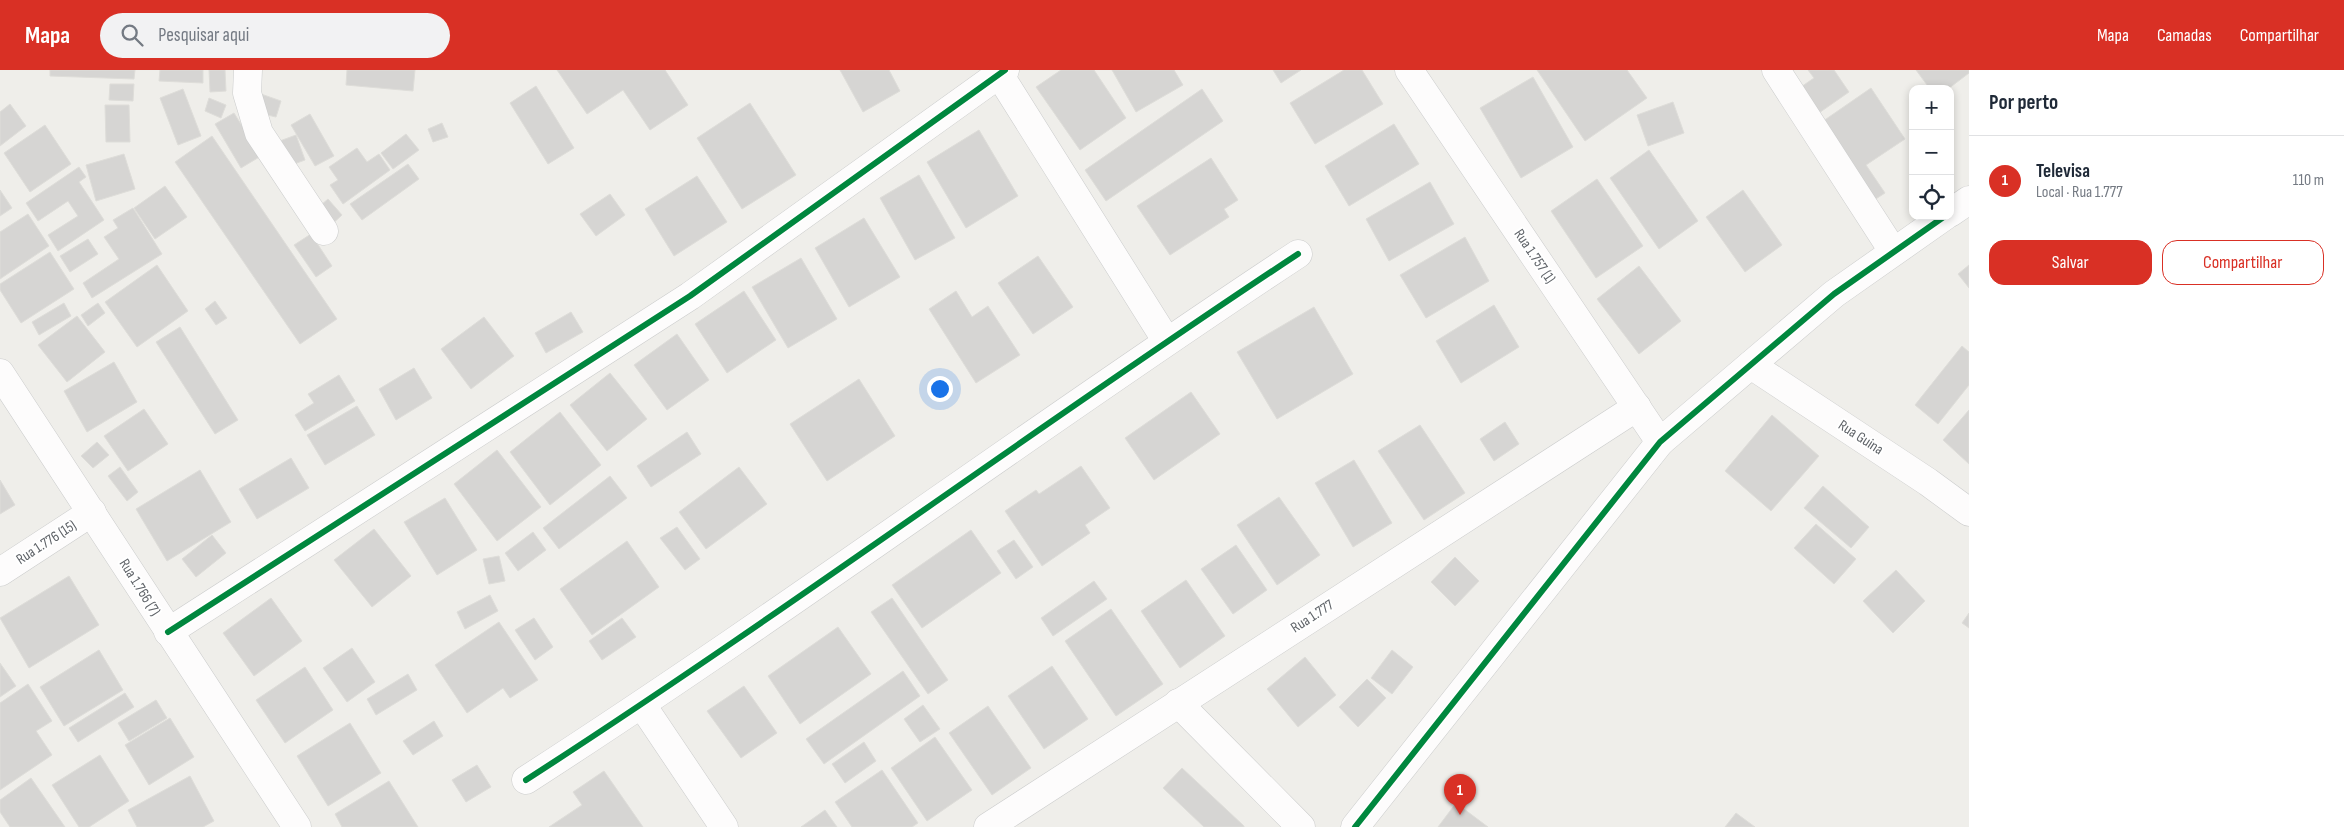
<!DOCTYPE html>
<html lang="pt">
<meta charset="utf-8">
<style>
body{margin:0;font-family:"Sofia Sans Condensed",sans-serif;background:#f2f2f3;color:#1f2937}
.controls{position:absolute;right:15px;top:15px;display:grid;overflow:hidden;border-radius:10px;box-shadow:0 2px 8px #0003}
.controls button{width:45px;height:45px;display:grid;place-items:center;padding:0;border:0;border-bottom:1px solid #e0e1e3;background:#fff;color:#1f2937;font:25px sans-serif}
.you{position:absolute;left:939px;top:318px;width:18px;height:18px;margin:-12px;border:4px solid #fff;border-radius:50%;background:#1a73e8;box-shadow:0 0 0 8px #1a73e833}
.badge{display:grid;place-items:center;width:32px;height:32px;border-radius:50%;background:#d93025;color:#fff;font-size:16px;font-weight:700}
.pin{position:absolute;translate:-50% -41px;filter:drop-shadow(0 1px 2px #0008)}
.pin::after{content:'';position:absolute;top:26px;width:18px;height:15px;background:inherit;clip-path:polygon(0 0,100% 0,50% 100%)}
.list{margin:0;padding:0;list-style:none}
h2{display:flex;justify-content:space-between;align-items:center;height:65px;margin:0;padding:0 20px;font-size:21px}
h2 small{font-size:16px;font-weight:400;color:#747a83}
.list li{display:grid;grid-template-columns:32px 1fr auto;gap:15px;align-items:center;box-sizing:border-box;height:90px;padding:0 20px;border-top:1px solid #e0e1e3}
.list b{display:block;font-size:19px;white-space:nowrap}
.list p{margin:0;font-size:16px;white-space:nowrap;color:#747a83}
.list em{font-size:16px;font-style:normal;color:#747a83}
.actions{display:flex;gap:10px;padding:15px 20px}
.actions a{flex:1;padding:11px 0;border:1px solid #d93025;border-radius:15px;text-align:center;font-size:18px;color:#d93025}
.actions .main{background:#d93025;color:#fff}
.icon{flex:none;width:28px;height:28px;fill:none;stroke:currentColor;stroke-width:2;stroke-linecap:round;stroke-linejoin:round}
.map{position:relative;flex:none;width:1969px;height:757px;overflow:hidden}
header{display:flex;align-items:center;gap:30px;box-sizing:border-box;height:70px;padding:0 25px;background:#d93025;color:#fff}
header strong{font-size:24px}
nav{display:flex;gap:28px;margin-inline-start:auto;font-size:18px}
.search{width:350px;height:45px;background:#f2f2f3;display:flex;align-items:center;gap:12px;box-sizing:border-box;padding:0 18px;border-radius:28px;color:#747a83;font-size:19px}
main{display:flex}
aside{flex:1;background:#fff}
.map>svg:first-child{display:block}
.building{fill:#d6d5d3;stroke:#deddd9}
.lines{fill:none;stroke-linecap:round;stroke-linejoin:round}
.minor-casing{stroke:#cbcccc;stroke-width:29}
.minor{stroke:#fdfcfc;stroke-width:28}
.cycleway-casing{stroke:#fff;stroke-width:9}
.cycleway{stroke:#00873e;stroke-width:6}
.labels{text-anchor:middle;stroke-width:4;stroke-linejoin:round;paint-order:stroke}
.street-label{font-size:15px;fill:#5f6368;stroke:#fff}
</style>
<header>
<strong>Mapa</strong>
<div class="search"><svg class="icon" aria-label="search" viewBox="0 0 24 24"><circle cx="10" cy="10" r="6"/><path d="M15 15l6 6"/></svg>Pesquisar aqui</div>
<nav><a>Mapa</a><a>Camadas</a><a>Compartilhar</a></nav>
</header>
<main>
<div class="map">
<svg width="1969" height="757" viewBox="0 0 1969 757">
<rect width="100%" height="100%" fill="#efeeea"/>
<!-- building -->
<g class="building">
<path d="M50 0H135L134 9 50 6Z"/>
<path d="M160 0H203V13L159 11Z"/>
<path d="M209 0H225L226 21 210 22Z"/>
<path d="M347 0H415L413 21 346 15Z"/>
<path d="M557 0H665L688 35 650 60 623 20 587 44Z"/>
<path d="M840 0H889L900 21 863 42Z"/>
<path d="M1061 0H1094L1126 48 1080 80 1036 17Z"/>
<path d="M1112 0H1174L1183 15 1136 42Z"/>
<path d="M1273 0H1301L1281 13Z"/>
<path d="M1344 0H1362L1383 34 1315 74 1290 33Z"/>
<path d="M1537 0H1627L1647 28 1585 71Z"/>
<path d="M1808 0H1834L1849 22 1816 45 1798 19 1814 8Z"/>
<path d="M1916 0H1969V3L1948 19H1930Z"/>
<path d="M1533 7 1573 77 1521 108 1480 38Z"/>
<path d="M110 14H134L133 31 109 30Z"/>
<path d="M536 16 574 78 548 94 510 33Z"/>
<path d="M1871 18 1905 69 1866 95 1885 123 1868 134 1816 56Z"/>
<path d="M183 19 201 66 178 75 160 28Z"/>
<path d="M1202 19 1223 51 1106 131 1085 100Z"/>
<path d="M261 24 281 31 276 47 255 42Z"/>
<path d="M209 28 226 35 221 48 205 41Z"/>
<path d="M1673 32 1684 63 1648 76 1637 45Z"/>
<path d="M750 33 796 105 742 139 697 68Z"/>
<path d="M10 34 26 56 0 76V42Z"/>
<path d="M105 35H129L130 72H106Z"/>
<path d="M234 43 261 86 241 98 215 54Z"/>
<path d="M310 44 334 86 315 96 291 55Z"/>
<path d="M442 53 448 67 433 72 428 59Z"/>
<path d="M1394 54 1419 94 1349 136 1325 96Z"/>
<path d="M45 55 71 94 30 122 4 83Z"/>
<path d="M979 60 1018 126 966 158 927 92Z"/>
<path d="M406 64 419 80 393 99 381 83Z"/>
<path d="M296 65 305 90 286 97 277 72Z"/>
<path d="M212 66 337 249 300 274 175 92Z"/>
<path d="M357 78 367 92 379 84 390 100 343 134 330 115 338 110 329 97Z"/>
<path d="M1649 80 1698 151 1659 179 1610 108Z"/>
<path d="M124 84 135 119 96 131 86 95Z"/>
<path d="M1211 88 1238 130 1224 139 1229 147 1170 185 1137 136Z"/>
<path d="M408 94 419 109 362 150 350 134Z"/>
<path d="M79 97 86 107 79 112 104 150 58 181 48 165 78 146 68 131 38 151 26 133Z"/>
<path d="M919 105 955 168 915 190 880 128Z"/>
<path d="M697 106 727 152 674 186 645 139Z"/>
<path d="M1597 109 1643 176 1596 208 1551 141Z"/>
<path d="M1430 112 1454 154 1389 191 1366 149Z"/>
<path d="M165 116 187 147 155 169 134 138Z"/>
<path d="M0 120 12 138 0 146Z"/>
<path d="M1743 120 1782 175 1745 202 1706 147Z"/>
<path d="M610 124 625 145 596 166 580 144Z"/>
<path d="M328 129 342 145 328 158 314 141Z"/>
<path d="M133 138 162 184 92 228 83 213 119 189 104 167 118 158 113 150Z"/>
<path d="M28 144 49 176 0 209V162Z"/>
<path d="M864 148 900 207 849 237 815 178Z"/>
<path d="M311 164 332 196 316 207 294 175Z"/>
<path d="M1465 167 1489 211 1426 248 1400 205Z"/>
<path d="M88 169 98 184 70 202 60 186Z"/>
<path d="M50 182 74 219 21 253 0 220V214Z"/>
<path d="M1038 186 1073 237 1033 264 998 213Z"/>
<path d="M801 188 837 249 788 278 752 217Z"/>
<path d="M157 195 188 241 137 277 105 232Z"/>
<path d="M1969 195V218L1958 204Z"/>
<path d="M1639 196 1681 251 1639 284 1597 229Z"/>
<path d="M744 221 776 270 727 303 695 254Z"/>
<path d="M956 221 972 247 988 236 1020 285 976 313 929 239Z"/>
<path d="M215 231 227 248 216 255 205 239Z"/>
<path d="M64 233 71 246 39 265 32 252Z"/>
<path d="M98 233 105 243 88 256 81 245Z"/>
<path d="M1494 235 1519 277 1461 313 1436 271Z"/>
<path d="M1314 237 1353 304 1277 349 1237 282Z"/>
<path d="M571 242 583 262 546 283 535 263Z"/>
<path d="M77 246 105 282 67 312 38 275Z"/>
<path d="M484 247 514 286 471 319 441 279Z"/>
<path d="M180 257 238 350 215 364 156 272Z"/>
<path d="M677 264 709 310 667 340 634 295Z"/>
<path d="M1962 276 1969 282V315L1938 354 1915 335Z"/>
<path d="M114 292 137 332 87 362 64 321Z"/>
<path d="M414 298 432 328 396 350 379 319Z"/>
<path d="M610 303 647 349 607 381 570 335Z"/>
<path d="M339 305 355 331 305 361 295 345 314 333 308 324Z"/>
<path d="M859 309 895 366 827 411 790 354Z"/>
<path d="M1191 322 1220 364 1154 410 1125 368Z"/>
<path d="M357 336 375 365 325 395 307 365Z"/>
<path d="M144 339 168 374 128 401 104 366Z"/>
<path d="M1969 340V394L1943 370Z"/>
<path d="M560 342 601 395 550 435 510 382Z"/>
<path d="M1772 345 1819 386 1771 441 1725 401Z"/>
<path d="M1505 352 1519 374 1494 391 1480 369Z"/>
<path d="M1420 355 1465 423 1424 450 1378 381Z"/>
<path d="M687 362 701 384 651 417 637 396Z"/>
<path d="M97 372 109 385 93 398 81 386Z"/>
<path d="M497 380 541 437 497 471 454 414Z"/>
<path d="M291 388 309 418 257 449 239 419Z"/>
<path d="M1354 390 1392 453 1353 477 1315 413Z"/>
<path d="M1081 396 1110 438 1085 455 1090 463 1042 496 1005 441 1036 420 1039 424Z"/>
<path d="M120 397 138 422 127 431 108 406Z"/>
<path d="M739 397 767 434 706 479 679 442Z"/>
<path d="M200 400 231 452 167 491 136 439Z"/>
<path d="M610 406 627 428 559 479 543 458Z"/>
<path d="M0 410 15 435 0 444Z"/>
<path d="M1823 416 1869 457 1851 478 1804 438Z"/>
<path d="M1279 427 1320 485 1277 515 1237 455Z"/>
<path d="M445 428 477 480 437 505 404 452Z"/>
<path d="M1816 454 1856 489 1834 514 1794 478Z"/>
<path d="M677 457 700 489 685 500 660 468Z"/>
<path d="M374 459 411 506 372 537 334 490Z"/>
<path d="M971 460 1001 503 922 558 892 515Z"/>
<path d="M533 462 546 480 518 501 505 483Z"/>
<path d="M212 465 226 483 196 507 182 489Z"/>
<path d="M1014 470 1033 497 1016 509 997 481Z"/>
<path d="M627 471 659 517 592 565 560 519Z"/>
<path d="M1236 475 1267 520 1233 544 1201 499Z"/>
<path d="M499 486 505 511 489 514 483 489Z"/>
<path d="M1455 487 1479 511 1455 536 1431 512Z"/>
<path d="M1896 500 1925 531 1893 563 1863 531Z"/>
<path d="M69 506 99 555 29 598 0 548Z"/>
<path d="M1186 510 1225 566 1180 598 1141 541Z"/>
<path d="M1094 511 1107 529 1053 566 1041 548Z"/>
<path d="M490 525 498 541 465 559 457 542Z"/>
<path d="M271 528 302 571 254 606 223 563Z"/>
<path d="M892 528 948 610 928 624 871 542Z"/>
<path d="M1111 539 1163 614 1116 646 1065 571Z"/>
<path d="M1969 543V558L1962 553Z"/>
<path d="M534 548 553 577 535 590 515 560Z"/>
<path d="M622 548 636 567 602 590 589 571Z"/>
<path d="M499 552 538 610 510 628 503 618 467 643 435 595Z"/>
<path d="M838 557 871 604 800 654 768 606Z"/>
<path d="M352 578 375 612 347 632 323 598Z"/>
<path d="M99 580 123 620 64 656 40 617Z"/>
<path d="M1392 580 1413 597 1392 624 1371 608Z"/>
<path d="M1305 587 1336 625 1298 657 1267 619Z"/>
<path d="M0 593 16 616 0 627Z"/>
<path d="M1052 596 1088 649 1044 679 1008 626Z"/>
<path d="M305 597 333 640 285 673 256 630Z"/>
<path d="M903 601 920 626 824 694 806 669Z"/>
<path d="M408 604 417 620 376 645 367 629Z"/>
<path d="M1367 609 1386 628 1358 657 1339 637Z"/>
<path d="M28 614 52 651 36 661 52 685 0 720V633Z"/>
<path d="M744 616 777 663 741 688 707 641Z"/>
<path d="M125 623 134 637 78 672 69 658Z"/>
<path d="M156 630 167 648 129 671 118 653Z"/>
<path d="M923 635 940 659 920 672 904 649Z"/>
<path d="M988 636 1031 698 992 725 949 663Z"/>
<path d="M170 648 194 687 149 715 125 675Z"/>
<path d="M434 651 443 666 413 685 403 671Z"/>
<path d="M350 653 381 703 328 736 297 686Z"/>
<path d="M935 667 972 720 927 751 891 698Z"/>
<path d="M864 672 876 691 845 713 832 694Z"/>
<path d="M100 685 129 731 89 757H79L52 715Z"/>
<path d="M477 695 491 717 466 732 452 710Z"/>
<path d="M1182 698 1244 756V757H1204L1163 718Z"/>
<path d="M882 700 918 753 912 757H852L835 732Z"/>
<path d="M604 701 643 757H549L582 735 573 722Z"/>
<path d="M190 706 214 751 203 757H137L128 740Z"/>
<path d="M31 708 65 757H10L0 742V730Z"/>
<path d="M389 711 418 757H342L335 744Z"/>
<path d="M1456 733 1488 757H1438Z"/>
<path d="M825 740 837 757H801Z"/>
<path d="M1736 743 1755 757H1725Z"/>
</g>
<g class="lines">
<!-- minor casing -->
<g class="minor-casing">
<g id="minor">
<path d="M248 0 247 23 259 63 324 161"/>
<path d="M1409 0 1660 372"/>
<path d="M1776 0 1893 181"/>
<path d="M999 4 1166 270"/>
<path d="M1950 143 1969 130"/>
<path d="M1751 295 1928 412 1969 442"/>
<path d="M0 303 297 757"/>
<path d="M0 502 92 442"/>
<path d="M168 562 690 226 1005 0"/>
<path d="M1178 633 1301 757"/>
<path d="M642 635 724 757"/>
<path d="M526 710C788 541 1038 355 1298 184"/>
<path d="M988 757 1637 337"/>
<path d="M1355 757 1660 372 1834 224 1945 146"/>
</g>
</g>
<!-- minor -->
<use href="#minor" class="minor"/>
<!-- cycleway casing -->
<g class="cycleway-casing">
<g id="cycleway">
<path d="M168 562 690 226 1005 0"/>
<path d="M526 710C788 541 1038 355 1298 184"/>
<path d="M1355 757 1660 372 1834 224 1945 146"/>
</g>
</g>
<!-- cycleway -->
<use href="#cycleway" class="cycleway"/>
</g>
<g class="labels">
<!-- street labels -->
<g class="street-label">
<text transform="translate(1535 186) rotate(56)" y="5">Rua 1.757 (1)</text>
<text transform="translate(1861 367) rotate(33)" y="5">Rua Guina</text>
<text transform="translate(46 472) rotate(-33)" y="5">Rua 1.776 (15)</text>
<text transform="translate(140 517) rotate(58)" y="5">Rua 1.766 (7)</text>
<text transform="translate(1312 546) rotate(-33)" y="5">Rua 1.777</text>
</g>
</g>
</svg>
<div class="controls">
<button>+</button>
<button>−</button>
<button><svg class="icon" aria-label="locate" viewBox="0 0 24 24"><circle cx="12" cy="12" r="6"/><path d="M12 2v4M12 18v4M2 12h4M18 12h4"/></svg></button>
</div>
<div class="you"></div>
<div class="pin badge" style="left:1460px;top:745px">1</div>
</div>
<aside>
<h2>Por perto<small></small></h2>
<ul class="list">
<li><span class="badge">1</span><div><b>Televisa</b><p>Local · Rua 1.777</p></div><em>110 m</em></li>
</ul>
<div class="actions"><a class="main">Salvar</a><a>Compartilhar</a></div>
</aside>
</main>
